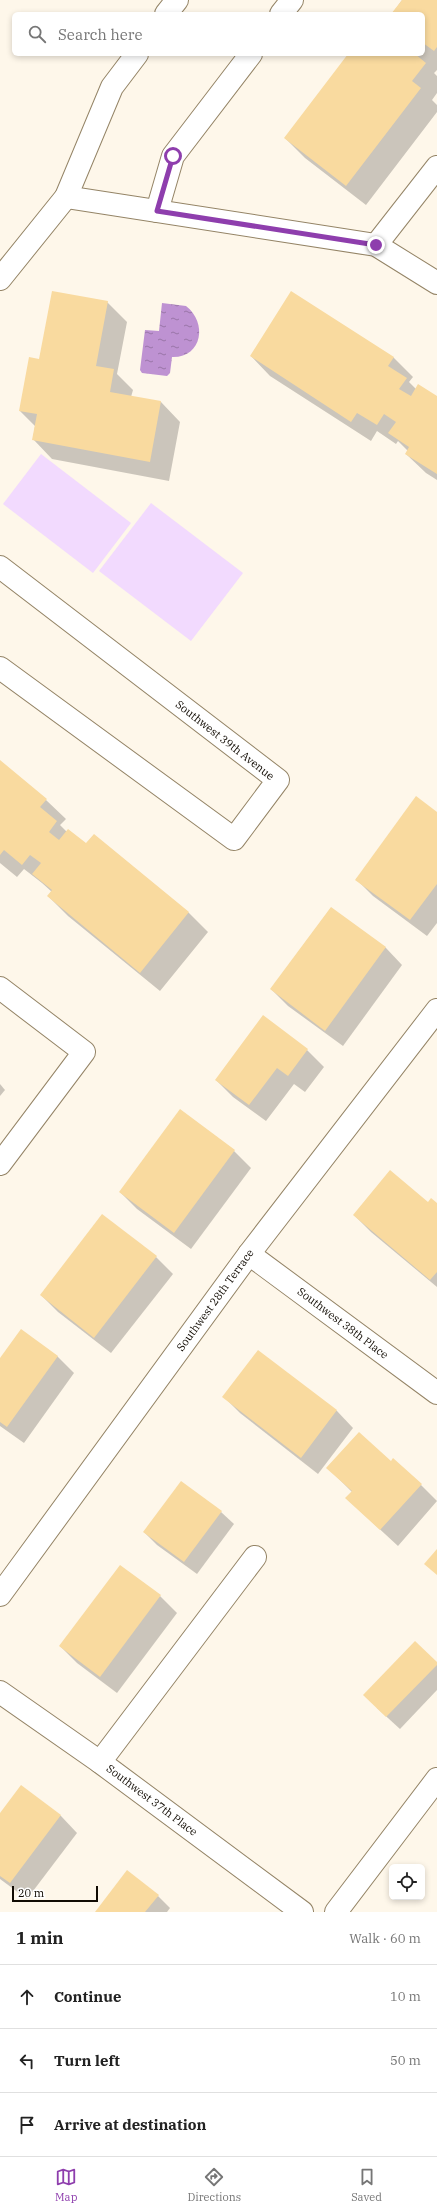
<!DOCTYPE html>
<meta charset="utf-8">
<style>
body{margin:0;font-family:"IBM Plex Serif",serif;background:#f6f6f6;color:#222}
.controls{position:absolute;right:12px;bottom:12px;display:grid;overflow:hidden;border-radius:6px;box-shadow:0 2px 6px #0003}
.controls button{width:36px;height:36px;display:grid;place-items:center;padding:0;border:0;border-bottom:1px solid #e0e0e0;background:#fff;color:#222;font:20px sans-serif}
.scale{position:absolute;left:12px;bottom:10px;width:86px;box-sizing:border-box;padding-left:4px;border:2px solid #110b03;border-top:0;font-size:11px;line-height:14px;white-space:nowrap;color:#110b03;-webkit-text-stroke:3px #fff;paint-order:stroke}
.stop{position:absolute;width:12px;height:12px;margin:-9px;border:3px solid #8e3ead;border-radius:50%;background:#fff}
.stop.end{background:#8e3ead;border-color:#fff;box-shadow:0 1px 4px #0008}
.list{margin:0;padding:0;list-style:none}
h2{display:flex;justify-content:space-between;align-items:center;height:52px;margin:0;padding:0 16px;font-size:17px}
h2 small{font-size:13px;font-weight:400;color:#767676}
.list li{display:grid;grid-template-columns:26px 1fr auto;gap:12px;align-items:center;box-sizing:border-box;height:64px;padding:0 16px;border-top:1px solid #e0e0e0}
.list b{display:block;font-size:15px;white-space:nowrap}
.list em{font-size:13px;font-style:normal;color:#767676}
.icon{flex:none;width:22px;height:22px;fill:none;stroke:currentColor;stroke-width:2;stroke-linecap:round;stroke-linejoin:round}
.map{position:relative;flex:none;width:437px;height:1912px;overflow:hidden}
.search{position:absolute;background:#fff;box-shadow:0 2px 6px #0003;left:12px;right:12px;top:12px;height:44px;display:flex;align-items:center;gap:10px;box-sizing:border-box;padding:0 14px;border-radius:6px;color:#767676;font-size:15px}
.sheet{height:244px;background:#fff}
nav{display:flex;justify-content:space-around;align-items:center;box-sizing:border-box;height:56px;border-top:1px solid #e0e0e0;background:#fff;font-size:11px;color:#767676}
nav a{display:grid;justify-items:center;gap:2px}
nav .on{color:#8e3ead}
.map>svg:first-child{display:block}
.pitch{fill:#f2dafe}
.water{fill:url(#water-ripples)}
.shadow{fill:#0003}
.building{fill:#f9da9f}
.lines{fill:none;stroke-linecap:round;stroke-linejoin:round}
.minor-casing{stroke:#948466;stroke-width:24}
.minor{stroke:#fff;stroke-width:22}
.route{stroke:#8e3ead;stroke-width:5}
.labels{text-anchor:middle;stroke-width:4;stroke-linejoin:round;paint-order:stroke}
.street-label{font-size:11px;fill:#110b03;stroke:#fff}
</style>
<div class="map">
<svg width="437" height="1912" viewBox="0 0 437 1912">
<defs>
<pattern id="water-ripples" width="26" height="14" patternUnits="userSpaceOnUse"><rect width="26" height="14" fill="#be92d2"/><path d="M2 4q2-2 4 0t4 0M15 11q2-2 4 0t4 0" fill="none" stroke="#9975a8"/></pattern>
</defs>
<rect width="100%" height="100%" fill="#fef7ea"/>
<!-- pitch -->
<g class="pitch">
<path d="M41 454 131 523 93 573 3 504Z"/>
<path d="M151 503 243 573 191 641 99 571Z"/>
</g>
<!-- water -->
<path class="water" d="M162 303 186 306C208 323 202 358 172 357L170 373 167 376 142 373 140 370 145 330 159 331Z"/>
<!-- shadow -->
<g class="shadow">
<path d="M402 0H437V70L434 73 437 76V93L432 100 437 105V112L366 205 305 158 285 138 350 54H423V14H392Z"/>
<path d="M107 302 127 322 117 374 133 390 131 397 161 402 180 422 169 481 52 459 33 439 35 426 20 411 40 360Z"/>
<path d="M251 356 393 357 413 377 409 382 416 389 437 397V480L426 473 406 454 408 451 398 441 396 444 377 431 371 441 270 376Z"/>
<path d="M0 762 46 800 66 819 60 825 67 832 86 845 94 835 189 913 208 932 160 991 68 916 48 896 52 892 42 883 24 869 17 877 0 863Z"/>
<path d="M437 813V923L427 936 373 896 356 879Z"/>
<path d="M331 908 386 948 402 965 343 1046 288 1006 271 989Z"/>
<path d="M263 1017 307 1050 324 1067 305 1092 294 1084 266 1121 233 1097 216 1080Z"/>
<path d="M0 1084 5 1090 0 1096Z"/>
<path d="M180 1111 234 1151 251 1168 191 1249 137 1209 120 1192Z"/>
<path d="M428 1203 437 1205V1287L371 1232 354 1215Z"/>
<path d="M156 1257 173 1274 111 1353 58 1312 41 1295Z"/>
<path d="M258 1351 337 1411 353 1428 318 1474 240 1413 224 1397Z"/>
<path d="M57 1356 74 1373 24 1443 0 1426V1360Z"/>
<path d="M391 1462 421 1485 437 1501 398 1546 346 1498 352 1492 328 1468Z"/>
<path d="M221 1512 234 1524 197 1574 157 1545 144 1532Z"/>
<path d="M160 1596 177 1613 117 1693 77 1663 60 1646Z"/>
<path d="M437 1663V1690L400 1729 377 1708Z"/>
<path d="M22 1787 61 1816 77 1833 27 1899 0 1879V1815Z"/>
<path d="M158 1896 170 1908 167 1912H96Z"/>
</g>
<!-- building -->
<g class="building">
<path d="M402 0H437V47L434 51 423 43V14H391Z"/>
<path d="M348 54H415L426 63 412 81 421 88 346 186 284 138Z"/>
<path d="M52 291 108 301 96 366 114 369 110 392 161 401 150 462 32 440 37 414 19 411 29 357 39 359Z"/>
<path d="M291 291 394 357 388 366 407 378 399 389 411 396 418 384 437 396V474L405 454 409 447 388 433 396 422 384 414 377 425 357 413 351 422 250 356Z"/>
<path d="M0 760 47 799 40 807 57 821 49 832 59 840 68 829 86 843 94 834 189 912 140 973 47 896 52 890 32 874 41 863 30 855 22 865 4 850 0 855Z"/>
<path d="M416 796 437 812V884L410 920 355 880Z"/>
<path d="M331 907 386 947 325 1031 270 989Z"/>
<path d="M263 1015 308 1049 288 1076 277 1068 249 1105 215 1080Z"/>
<path d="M180 1109 235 1150 174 1233 119 1192Z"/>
<path d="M390 1170 428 1202 431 1198 437 1203V1272L430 1280 353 1215Z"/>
<path d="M102 1214 157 1256 94 1338 40 1295Z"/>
<path d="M21 1329 58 1356 7 1427 0 1422V1358Z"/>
<path d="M258 1350 337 1410 301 1458 222 1397Z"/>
<path d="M359 1432 391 1461 393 1458 422 1484 380 1530 345 1498 352 1491 326 1468Z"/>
<path d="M181 1481 222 1511 184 1562 143 1532Z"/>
<path d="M437 1549V1575L424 1564Z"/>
<path d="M120 1565 161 1595 100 1677 59 1646Z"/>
<path d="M415 1641 437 1662V1665L386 1717 363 1695Z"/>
<path d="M21 1785 61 1815 10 1883 0 1876V1813Z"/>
<path d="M127 1870 159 1895 145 1912H95Z"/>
</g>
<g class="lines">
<!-- minor casing -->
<g class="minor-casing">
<g id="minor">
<path d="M166 14 177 0"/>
<path d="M281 14 292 0"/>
<path d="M66 197 376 245 437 283"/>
<path d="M157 211 173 156 251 54"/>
<path d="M376 245 437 167"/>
<path d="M0 279 66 197 112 87 137 54"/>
<path d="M0 567 278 780 234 839 0 668"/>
<path d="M0 988 84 1052 0 1164"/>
<path d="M249 1254 437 1393"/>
<path d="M0 1595 249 1254 437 1010"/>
<path d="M0 1692 100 1762 302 1912"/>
<path d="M100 1762 255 1557"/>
<path d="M336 1912 437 1779"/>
</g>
</g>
<!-- minor -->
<use href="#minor" class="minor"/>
</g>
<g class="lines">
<!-- route -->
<path class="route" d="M173 156 157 211 376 245"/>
</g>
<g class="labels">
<!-- street labels -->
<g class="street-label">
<text transform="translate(225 740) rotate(38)" y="4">Southwest 39th Avenue</text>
<text transform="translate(215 1300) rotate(-54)" y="4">Southwest 28th Terrace</text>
<text transform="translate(343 1323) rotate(37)" y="4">Southwest 38th Place</text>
<text transform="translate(152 1800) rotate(37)" y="4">Southwest 37th Place</text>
</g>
</g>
</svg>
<div class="controls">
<button><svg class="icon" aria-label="locate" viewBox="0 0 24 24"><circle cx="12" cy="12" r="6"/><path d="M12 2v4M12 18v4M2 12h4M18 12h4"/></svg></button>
</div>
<div class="scale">20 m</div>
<div class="stop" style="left:173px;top:156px"></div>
<div class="stop end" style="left:376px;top:245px"></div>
<div class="search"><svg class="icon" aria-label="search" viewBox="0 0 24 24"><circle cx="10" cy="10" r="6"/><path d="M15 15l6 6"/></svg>Search here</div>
</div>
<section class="sheet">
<h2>1 min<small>Walk · 60 m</small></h2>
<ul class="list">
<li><svg class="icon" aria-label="ahead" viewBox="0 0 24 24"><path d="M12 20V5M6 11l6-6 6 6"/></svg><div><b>Continue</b></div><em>10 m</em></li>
<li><svg class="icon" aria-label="left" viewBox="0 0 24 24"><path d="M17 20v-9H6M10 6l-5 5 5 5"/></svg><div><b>Turn left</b></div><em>50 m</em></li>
<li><svg class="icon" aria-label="arrive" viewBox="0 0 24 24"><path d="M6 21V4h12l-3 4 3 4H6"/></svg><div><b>Arrive at destination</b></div></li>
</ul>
</section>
<nav>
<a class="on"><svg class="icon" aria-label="map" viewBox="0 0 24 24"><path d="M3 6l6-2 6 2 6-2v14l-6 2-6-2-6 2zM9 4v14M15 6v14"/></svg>Map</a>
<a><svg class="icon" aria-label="directions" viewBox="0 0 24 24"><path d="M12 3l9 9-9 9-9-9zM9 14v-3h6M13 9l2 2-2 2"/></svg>Directions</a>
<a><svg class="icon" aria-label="saved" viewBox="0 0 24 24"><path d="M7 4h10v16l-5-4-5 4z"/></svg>Saved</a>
</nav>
